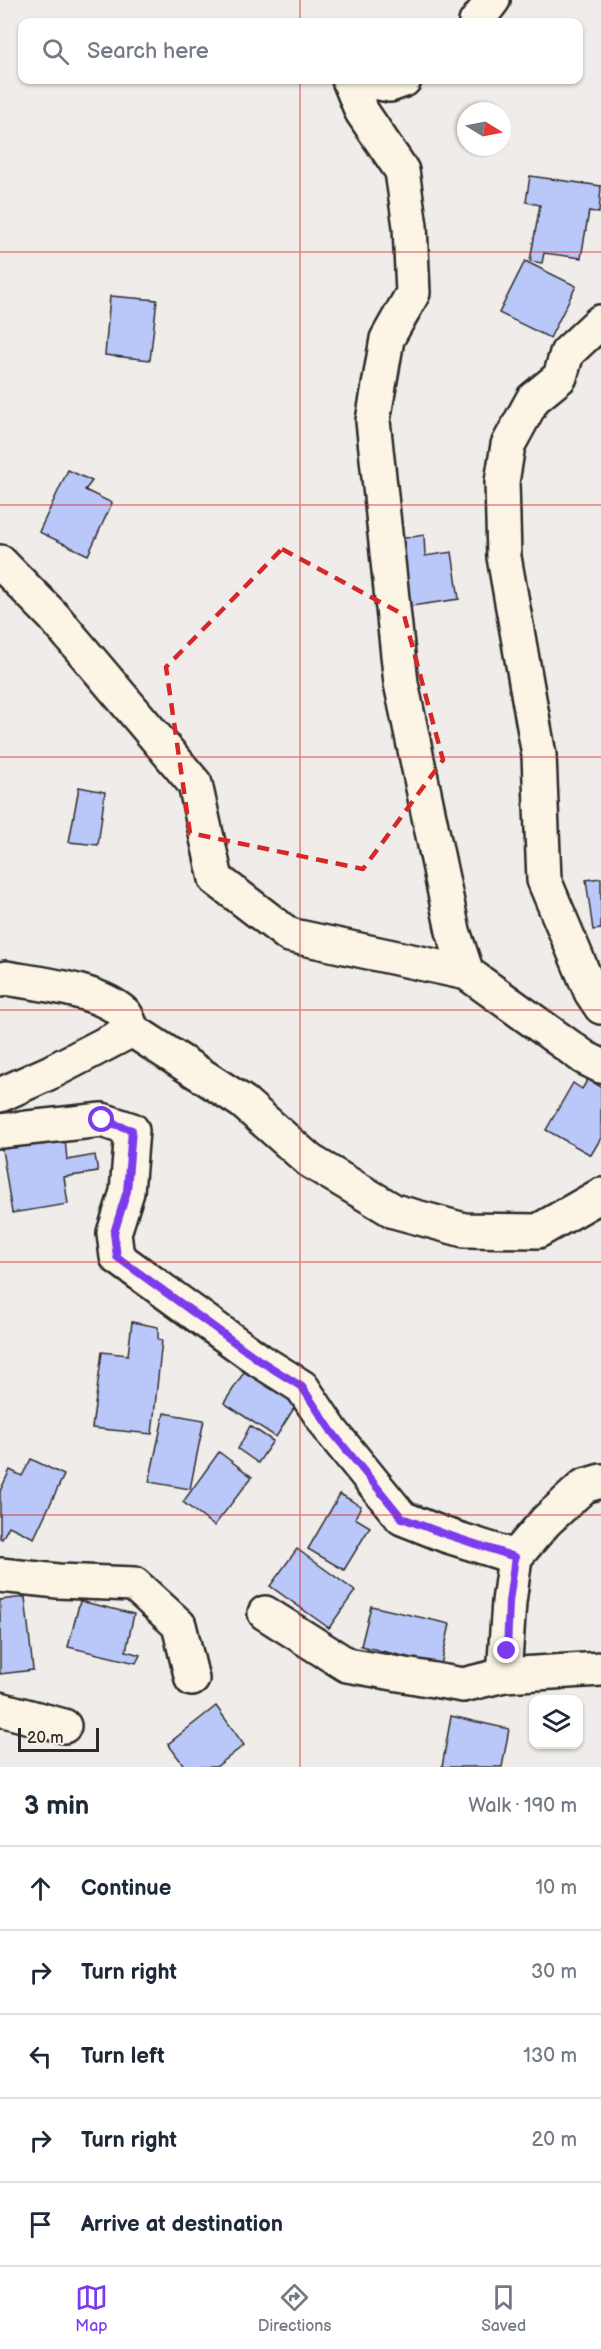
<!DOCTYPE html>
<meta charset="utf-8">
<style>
body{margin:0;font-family:"Balsamiq Sans",sans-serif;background:#f6f6f7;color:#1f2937}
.controls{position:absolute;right:18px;bottom:18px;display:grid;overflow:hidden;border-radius:12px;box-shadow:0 2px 4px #0004}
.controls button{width:54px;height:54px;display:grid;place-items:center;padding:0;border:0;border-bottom:2px solid #e0e1e3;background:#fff;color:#1f2937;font:30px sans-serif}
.compass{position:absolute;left:457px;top:102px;width:54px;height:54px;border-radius:50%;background:#fff;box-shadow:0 2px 4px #0004;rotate:100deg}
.scale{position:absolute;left:18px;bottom:15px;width:81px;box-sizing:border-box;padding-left:6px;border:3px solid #2b2b2b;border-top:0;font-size:16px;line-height:21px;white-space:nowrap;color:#2b2b2b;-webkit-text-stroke:4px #fcf5e5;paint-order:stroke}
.stop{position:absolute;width:18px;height:18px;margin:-14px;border:4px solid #7c3aed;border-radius:50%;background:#fff}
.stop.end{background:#7c3aed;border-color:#fff;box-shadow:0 2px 6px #0008}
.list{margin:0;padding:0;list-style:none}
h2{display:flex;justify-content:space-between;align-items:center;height:78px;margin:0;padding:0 24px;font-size:26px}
h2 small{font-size:20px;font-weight:400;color:#747a83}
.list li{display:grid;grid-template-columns:39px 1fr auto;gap:18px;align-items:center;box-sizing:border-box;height:84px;padding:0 24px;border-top:2px solid #e0e1e3}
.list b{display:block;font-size:22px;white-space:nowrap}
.list em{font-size:20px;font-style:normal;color:#747a83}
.icon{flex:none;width:33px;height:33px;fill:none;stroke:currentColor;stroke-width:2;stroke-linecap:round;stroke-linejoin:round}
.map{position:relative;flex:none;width:601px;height:1767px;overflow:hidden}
.search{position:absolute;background:#fff;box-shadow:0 2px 4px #0004;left:18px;right:18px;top:18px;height:66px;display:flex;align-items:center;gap:15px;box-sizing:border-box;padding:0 21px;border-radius:12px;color:#747a83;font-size:22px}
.sheet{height:498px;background:#fff}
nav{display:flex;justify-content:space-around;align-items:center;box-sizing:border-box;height:84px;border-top:2px solid #e0e1e3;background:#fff;font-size:16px;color:#747a83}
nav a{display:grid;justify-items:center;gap:3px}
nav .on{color:#7c3aed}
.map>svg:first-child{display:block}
.building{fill:#bac8f9;stroke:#2b2b2b;stroke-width:1.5}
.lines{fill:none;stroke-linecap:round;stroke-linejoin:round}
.minor-casing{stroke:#2b2b2b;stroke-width:38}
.minor{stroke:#fcf5e5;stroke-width:33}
.route{stroke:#7c3aed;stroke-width:8}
.marked{fill:none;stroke:#d62828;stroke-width:4.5;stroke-dasharray:12 8;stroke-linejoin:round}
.grid{fill:none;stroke:#d62828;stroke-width:1.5;stroke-opacity:0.55}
</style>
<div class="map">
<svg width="601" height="1767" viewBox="0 0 601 1767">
<rect width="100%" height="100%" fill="#efece9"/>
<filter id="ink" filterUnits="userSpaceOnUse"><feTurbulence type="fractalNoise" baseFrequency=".0167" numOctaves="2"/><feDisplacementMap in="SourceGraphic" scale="12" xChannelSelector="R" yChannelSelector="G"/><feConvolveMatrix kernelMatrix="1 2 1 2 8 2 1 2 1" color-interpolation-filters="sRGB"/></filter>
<g filter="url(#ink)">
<!-- building -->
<g class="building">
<path d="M530 176 601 186 599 213 589 211 581 258 544 253 542 263 530 261 540 205 526 202Z"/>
<path d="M525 261 576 286 550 338 499 313Z"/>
<path d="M110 296 157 300 150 360 105 355Z"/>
<path d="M68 470 92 481 85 490 112 503 88 555 39 532Z"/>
<path d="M424 535 425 556 452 552 459 599 405 607 399 539Z"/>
<path d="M79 787 105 792 98 845 69 842Z"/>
<path d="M601 878V929L593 930 586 880Z"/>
<path d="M588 1079 601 1087V1138L591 1155 546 1130 573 1083 582 1089Z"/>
<path d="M65 1139 67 1160 95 1155 98 1172 64 1177 68 1204 12 1213 2 1149Z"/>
<path d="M132 1322 158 1327V1339L162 1340 152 1434 92 1428 102 1352 128 1355Z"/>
<path d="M246 1369 304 1392 276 1437 224 1403Z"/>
<path d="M164 1413 204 1420 190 1489 149 1482Z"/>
<path d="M250 1426 273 1441 258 1463 238 1449Z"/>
<path d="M219 1452 252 1477 214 1526 183 1502Z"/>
<path d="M31 1459 64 1475 34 1538 9 1526 2 1539 0 1538V1491L10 1470 22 1476Z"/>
<path d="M340 1494 361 1506 355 1518 370 1527 344 1570 308 1549Z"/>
<path d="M297 1549 355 1591 329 1628 270 1586Z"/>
<path d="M25 1597 33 1670 0 1674V1600Z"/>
<path d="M80 1601 134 1614 126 1651 140 1655 136 1663 68 1647Z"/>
<path d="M371 1606 450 1624 441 1665 361 1646Z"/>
<path d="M216 1706 244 1745 216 1767H185L168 1744Z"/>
<path d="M451 1716 509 1729 502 1767H442Z"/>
</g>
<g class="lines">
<!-- minor casing -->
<g class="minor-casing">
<g id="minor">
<path d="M476 22 493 0"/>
<path d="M349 80 362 112 402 171 410 226 413 293 387 339 373 421 401 683 453 931 467 973"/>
<path d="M363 80 390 85 404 80"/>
<path d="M600 322 567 353 560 377 533 399 508 445 502 482 504 557 539 755 544 880 591 992 601 1007"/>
<path d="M0 562 54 617 195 784 216 879 289 935 467 973 585 1058 601 1066"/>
<path d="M0 980 6 978C40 984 99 989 125 1014 128 1018 130 1025 132 1030"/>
<path d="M0 1095 51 1072 132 1030 243 1102 310 1161 394 1211 464 1230 538 1231 601 1195"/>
<path d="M0 1131 102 1120 132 1130 127 1192 114 1233 117 1257 259 1360 302 1387 332 1432 402 1518 445 1535 515 1557"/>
<path d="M0 1575 58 1581 134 1584 179 1625 192 1679"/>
<path d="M265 1613 347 1665 463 1685 504 1675 601 1669"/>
<path d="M504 1675 509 1602 515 1557 546 1521 584 1486 601 1481"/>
<path d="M0 1709 64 1726"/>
</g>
</g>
<!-- minor -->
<use href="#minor" class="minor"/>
</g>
</g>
<g class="lines" filter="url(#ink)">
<!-- route -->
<path class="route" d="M102 1120 132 1130 127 1191 114 1233 117 1257 259 1360 302 1387 332 1432 402 1518 445 1534 515 1557 509 1602 507 1651"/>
</g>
<!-- marked area -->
<path class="marked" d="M282 549 404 615 443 760 363 869 190 833 166 667Z"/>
<!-- grid -->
<path class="grid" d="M300 0V22M300 80V1767M0 252H601M0 505H601M0 757H601M0 1010H601M0 1262H601M0 1515H601"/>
</svg>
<div class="controls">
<button><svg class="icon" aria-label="layers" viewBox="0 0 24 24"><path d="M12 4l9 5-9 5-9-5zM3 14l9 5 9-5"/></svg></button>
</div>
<svg class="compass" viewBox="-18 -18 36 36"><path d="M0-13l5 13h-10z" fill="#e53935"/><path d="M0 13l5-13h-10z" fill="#747a83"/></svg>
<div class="scale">20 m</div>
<div class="stop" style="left:102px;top:1120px"></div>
<div class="stop end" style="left:507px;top:1651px"></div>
<div class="search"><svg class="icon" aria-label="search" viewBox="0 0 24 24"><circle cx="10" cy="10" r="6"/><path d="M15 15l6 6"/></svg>Search here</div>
</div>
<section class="sheet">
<h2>3 min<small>Walk · 190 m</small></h2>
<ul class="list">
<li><svg class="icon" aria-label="ahead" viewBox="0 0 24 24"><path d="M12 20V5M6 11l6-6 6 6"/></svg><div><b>Continue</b></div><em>10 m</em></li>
<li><svg class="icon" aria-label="right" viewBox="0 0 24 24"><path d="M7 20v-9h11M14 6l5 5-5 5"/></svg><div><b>Turn right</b></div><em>30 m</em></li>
<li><svg class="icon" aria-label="left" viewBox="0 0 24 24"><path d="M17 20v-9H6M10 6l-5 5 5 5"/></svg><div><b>Turn left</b></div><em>130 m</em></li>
<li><svg class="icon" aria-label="right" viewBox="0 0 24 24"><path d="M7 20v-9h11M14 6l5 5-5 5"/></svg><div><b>Turn right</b></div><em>20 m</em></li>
<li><svg class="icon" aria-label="arrive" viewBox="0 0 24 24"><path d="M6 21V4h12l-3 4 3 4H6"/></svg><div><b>Arrive at destination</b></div></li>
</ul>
</section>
<nav>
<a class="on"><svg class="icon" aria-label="map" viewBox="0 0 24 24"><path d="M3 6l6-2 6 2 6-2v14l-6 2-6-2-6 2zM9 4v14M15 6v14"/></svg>Map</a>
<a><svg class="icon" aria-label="directions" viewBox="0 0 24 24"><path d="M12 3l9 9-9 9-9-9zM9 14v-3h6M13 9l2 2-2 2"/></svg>Directions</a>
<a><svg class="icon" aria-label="saved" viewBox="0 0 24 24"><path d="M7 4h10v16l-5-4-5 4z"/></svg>Saved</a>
</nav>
